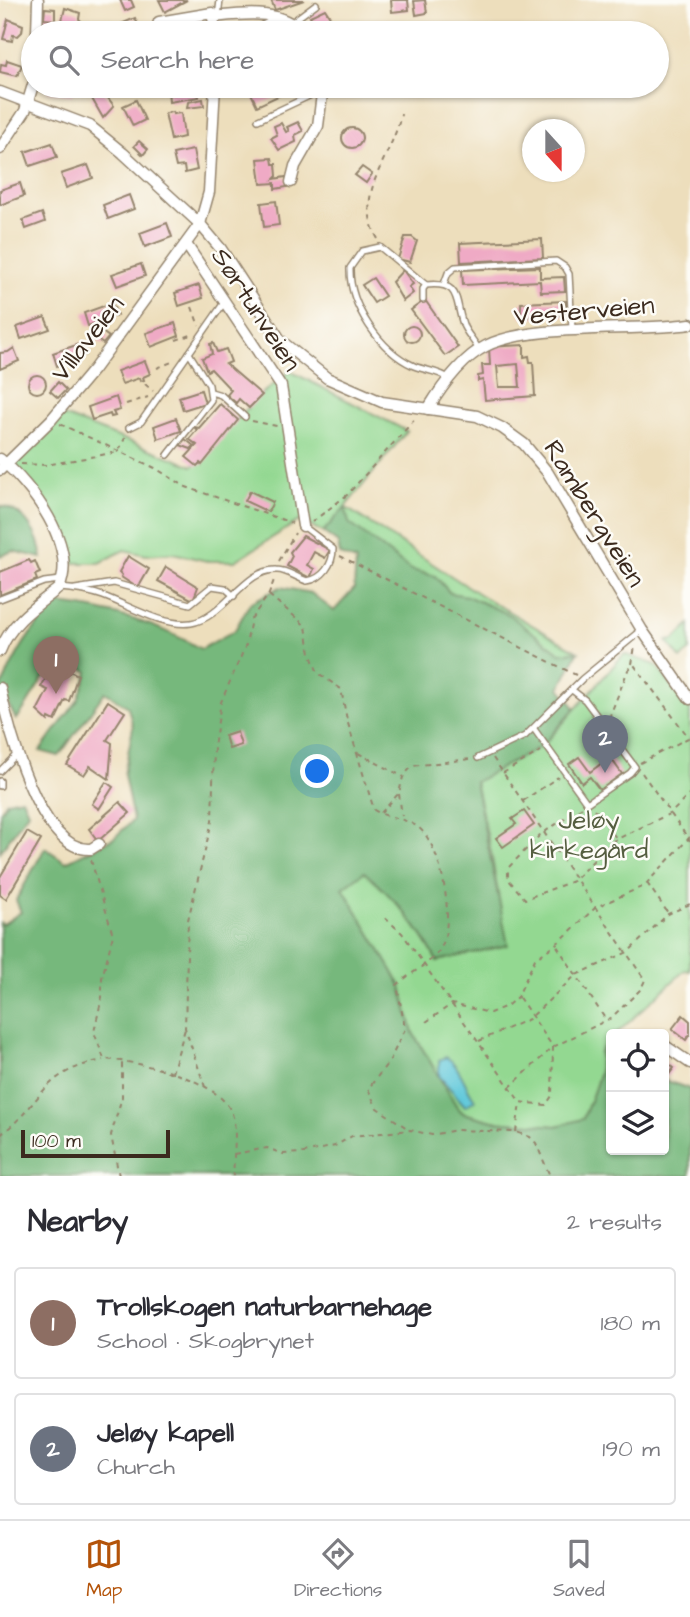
<!DOCTYPE html>
<meta charset="utf-8">
<style>
body{margin:0;font-family:"Architects Daughter",sans-serif;background:#f2f2f3;color:#2b2b33}
.controls{position:absolute;right:21px;bottom:21px;display:grid;overflow:hidden;border-radius:7px;box-shadow:0 2px 5px #0004}
.controls button{width:63px;height:63px;display:grid;place-items:center;padding:0;border:0;border-bottom:2px solid #e1e1e2;background:#fff;color:#2b2b33;font:35px sans-serif}
.compass{position:absolute;left:522px;top:119px;width:63px;height:63px;border-radius:50%;background:#fff;box-shadow:0 2px 5px #0004;rotate:159deg}
.scale{position:absolute;left:21px;bottom:18px;width:149px;box-sizing:border-box;padding-left:7px;border:4px solid #3b2a1e;border-top:0;font-size:19px;line-height:24px;white-space:nowrap;color:#3b2a1e;-webkit-text-stroke:5px #fdfcf7;paint-order:stroke}
.you{position:absolute;left:318px;top:772px;width:24px;height:24px;margin:-18px;border:5px solid #fff;border-radius:50%;background:#1a73e8;box-shadow:0 0 0 10px #1a73e833}
.badge{display:grid;place-items:center;width:46px;height:46px;border-radius:50%;background:#b45309;color:#fff;font-size:23px;font-weight:700}
.pin{position:absolute;translate:-50% -58px;filter:drop-shadow(0 2px 4px #0008)}
.pin::after{content:'';position:absolute;top:37px;width:24px;height:21px;background:inherit;clip-path:polygon(0 0,100% 0,50% 100%)}
.list{margin:0;padding:0;list-style:none}
h2{display:flex;justify-content:space-between;align-items:center;height:91px;margin:0;padding:0 28px;font-size:30px}
h2 small{font-size:23px;font-weight:400;color:#7c7c81}
.list li{display:grid;grid-template-columns:46px 1fr auto;gap:21px;align-items:center;box-sizing:border-box;height:112px;margin:0 14px 14px;padding:0 14px;border:2px solid #e1e1e2;border-radius:7px}
.list b{display:block;font-size:26px;white-space:nowrap}
.list p{margin:0;font-size:23px;white-space:nowrap;color:#7c7c81}
.list em{font-size:23px;font-style:normal;color:#7c7c81}
.icon{flex:none;width:38px;height:38px;fill:none;stroke:currentColor;stroke-width:2;stroke-linecap:round;stroke-linejoin:round}
.map{position:relative;flex:none;width:690px;height:1176px;overflow:hidden}
.search{position:absolute;background:#fff;box-shadow:0 2px 5px #0004;left:21px;right:21px;top:21px;height:77px;display:flex;align-items:center;gap:18px;box-sizing:border-box;padding:0 24px;border-radius:38px;color:#7c7c81;font-size:26px}
.sheet{height:343px;background:#fff}
nav{display:flex;justify-content:space-around;align-items:center;box-sizing:border-box;height:98px;border-top:2px solid #e1e1e2;background:#fff;font-size:19px;color:#7c7c81}
nav a{display:grid;justify-items:center;gap:4px}
nav .on{color:#b45309}
.map>svg:first-child{display:block}
.green{fill:#93d891;stroke:#678158;stroke-width:2}
.forest{fill:#76b87b;stroke:#58714c;stroke-width:2}
.water{fill:#5ec8da;stroke:#4c797c;stroke-width:2}
.building{fill:#efaac5;fill-rule:evenodd}
.lines{fill:none;stroke-linecap:round;stroke-linejoin:round}
.lane-casing{stroke:#94846d;stroke-width:8}
.street-casing{stroke:#94846d;stroke-width:13}
.path{stroke:#94846d;stroke-width:2;stroke-dasharray:5 5;stroke-linecap:butt}
.lane{stroke:#fff;stroke-width:5}
.street{stroke:#fff;stroke-width:10}
.labels{text-anchor:middle;stroke-width:5;stroke-linejoin:round;paint-order:stroke}
.street-label{font-size:26px;fill:#3b2a1e;stroke:#fdfcf7}
.park-label{font-size:26px;fill:#555e40;stroke:#fdfcf7}
</style>
<div class="map">
<svg width="690" height="1176" viewBox="0 0 690 1176">
<rect width="100%" height="100%" fill="#fdfcf7"/>
<filter id="ink" filterUnits="userSpaceOnUse"><feTurbulence type="fractalNoise" baseFrequency=".0143" numOctaves="2"/><feDisplacementMap in="SourceGraphic" scale="14" xChannelSelector="R" yChannelSelector="G"/><feConvolveMatrix kernelMatrix="1 2 1 2 8 2 1 2 1" color-interpolation-filters="sRGB"/></filter>
<filter id="wash" filterUnits="userSpaceOnUse"><feTurbulence type="fractalNoise" baseFrequency=".00686" numOctaves="4" result="noise"/><feDisplacementMap in="SourceGraphic" scale="28" xChannelSelector="R" yChannelSelector="G"/><feGaussianBlur stdDeviation="1.57" result="paint"/><feColorMatrix in="noise" values="0 0 0 0 0 0 0 0 0 0 0 0 0 0 0 0 0 1.4 0 .05"/><feComposite in="paint" operator="in"/></filter>
<g filter="url(#wash)">
<rect width="100%" height="100%" fill="#eddebc"/>
<!-- green -->
<g class="green">
<path d="M290 371 407 431 345 507 479 594 578 652 560 653C525 627 493 601 450 593L435 576 411 570 348 523 345 508 323 532 299 521 235 561H207L173 553 146 555 124 550 100 563H74L57 526 13 460 56 413 193 466 259 396Z"/>
<path d="M690 624V650L681 659 667 641 674 640Z"/>
<path d="M624 654 656 665 690 710V971L685 970 616 1034H611L600 1052C604 1073 590 1099 583 1119L557 1126 493 1121 463 1113 457 1107 413 1033 401 986 343 888 364 871C394 897 418 926 437 961L507 945 491 852 475 782 548 740Z"/>
</g>
<!-- forest -->
<g class="forest">
<path d="M0 506C25 510 39 535 42 558L13 551 0 556Z"/>
<path d="M345 507 349 523 411 570 435 576 450 593 467 596 508 614 560 653 578 652 560 688 575 708 542 746 475 782 508 945 437 961C419 926 395 898 364 872L343 888 401 986 413 1033 457 1107 463 1113 493 1121 557 1126 583 1119C590 1099 604 1073 600 1052L611 1039V1150H664V1080L690 1089V1176H0V922L3 924 21 912 16 900 45 848 66 862 114 838 133 820 124 775 133 727 128 707 105 692 59 756 40 751 78 700 88 672 65 657C43 669 32 701 16 720L1 688C16 654 30 627 60 604 111 610 157 623 201 649L235 630 250 603 280 587 311 593 334 611 354 589 356 561 340 555 338 543 323 532Z"/>
<path d="M22 798 28 812 0 852V812L7 801Z"/>
</g>
<!-- water -->
<path class="water" d="M446 1057C460 1065 465 1087 475 1100L465 1106 439 1076V1060Z"/>
<g id="blocks">
<!-- building -->
<g class="building">
<path d="M120 0H131L134 7 125 11Z"/>
<path d="M159 0H187L165 12Z"/>
<path d="M271 0H304L275 10Z"/>
<path d="M391 0H408L409 10 392 12Z"/>
<path d="M425 0 427 13 416 15 414 1Z"/>
<path d="M45 8 55 9V20L44 19Z"/>
<path d="M65 8 80 13 79 19 83 23 79 33H56V30H66L60 29Z"/>
<path d="M325 9 334 23 317 30 310 16Z"/>
<path d="M135 18 142 33H125L121 24Z"/>
<path d="M8 19 23 25 22 32 18 36 13 35 12 41 3 39Z"/>
<path d="M7 60 22 65 17 76 0 72 1 64 6 65Z"/>
<path d="M48 86H74L72 95 47 91Z"/>
<path d="M99 86 114 106 103 118 91 97 95 95 92 91Z"/>
<path d="M178 86H198L199 97 169 102 168 89Z"/>
<path d="M260 86H299L257 106 249 89Z"/>
<path d="M203 99 204 106 187 108 188 102Z"/>
<path d="M136 100 145 120 133 126 123 106Z"/>
<path d="M173 112V114L181 113 184 137 171 140 165 113Z"/>
<path d="M298 122 303 131 295 135 296 142 279 150 271 138 277 135 274 126 281 123 286 132 289 131 287 127Z"/>
<circle cx="352" cy="138" r="10"/>
<path d="M139 141 148 149 143 155 134 146Z"/>
<path d="M52 143 57 157 30 166 25 152Z"/>
<path d="M193 150 197 170 185 173 184 166 176 167 173 154Z"/>
<path d="M272 158 273 164H276L277 176 274 179 286 177 287 187 275 189V183L261 184 258 159Z"/>
<path d="M88 165 93 178 66 188 61 174Z"/>
<path d="M362 167 372 174 366 183 355 175Z"/>
<path d="M20 183 24 196 0 205V190Z"/>
<path d="M129 195 134 209 108 219 103 205Z"/>
<path d="M276 201 279 225 264 227 261 203Z"/>
<path d="M42 213 45 222 26 229 23 220Z"/>
<path d="M167 223 172 237 145 247 140 233Z"/>
<path d="M405 237H412L417 241 410 262 398 259Z"/>
<path d="M542 239 543 258 461 262 460 243Z"/>
<path d="M141 264 145 276 117 286 112 274Z"/>
<path d="M540 267V278L564 277 565 291 541 292 540 281 463 285 462 270Z"/>
<path d="M403 270 413 284 409 287 413 293 403 301 392 282Z"/>
<path d="M373 278 385 296 374 303 362 285Z"/>
<path d="M199 285 203 298 179 306 175 293Z"/>
<path d="M425 300 458 347 445 356 411 310Z"/>
<path d="M566 301V315L521 317V303Z"/>
<path d="M112 303 117 315 88 326 84 313Z"/>
<path d="M45 317 50 329 21 339 17 327Z"/>
<path d="M175 323 179 336 151 347 146 333Z"/>
<circle cx="412" cy="334" r="8"/>
<path d="M98 329 109 337 103 344 92 336Z"/>
<path d="M82 343 86 355 57 366 53 353Z"/>
<path d="M213 343 217 352 226 349 231 362 226 364 262 395 249 408 239 399 236 403 227 395 231 390 211 369 207 371 202 358 212 354 210 344Z"/>
<path d="M524 345V357L529 356 530 362H533L535 396 485 400 483 380 478 381V376L483 375 482 365H490L489 347ZM518 364 520 387H499L497 366Z"/>
<path d="M14 348 19 361 0 369V353L8 352Z"/>
<path d="M145 361 150 374 143 377 144 380 140 381 139 378 122 384 117 371Z"/>
<circle cx="37" cy="384" r="9"/>
<path d="M58 382 66 390 58 398 50 391Z"/>
<path d="M201 390 205 403 183 410 179 397Z"/>
<path d="M116 397 120 410 113 412 115 416 111 417 110 414 92 420 88 407Z"/>
<path d="M220 404 238 420 202 465 200 463 197 466 186 457 197 445 189 439 197 430 194 427 199 428Z"/>
<path d="M176 418 181 431 158 439 154 426Z"/>
<path d="M185 439 194 446 191 449 180 445Z"/>
<path d="M250 491 273 502 268 512 245 501Z"/>
<path d="M303 536 330 550 325 558 314 552 307 565 314 569 310 578 287 566 292 556 290 552Z"/>
<path d="M128 556 149 569 138 588 121 577 122 575 119 572Z"/>
<path d="M29 560 31 563 35 561 40 573 35 575 37 580 0 595V572Z"/>
<path d="M166 567 198 587 193 600 158 581Z"/>
<path d="M60 666 78 675 69 701 65 700 55 721 49 718 48 721 37 711 48 690 41 687 49 672 55 675Z"/>
<path d="M108 701 125 712 107 740 112 743 109 779 90 766 84 775 67 765Z"/>
<path d="M237 732 241 745 229 749 225 736Z"/>
<path d="M579 757 590 772 610 757 622 774 600 790 590 777 582 783 569 764Z"/>
<path d="M106 782 113 787 99 809 92 804Z"/>
<path d="M120 802 130 813 98 841 89 829Z"/>
<path d="M524 811 534 825 503 847 496 838 516 824 512 819Z"/>
<path d="M27 832 41 840 6 899 0 895V877Z"/>
<path d="M683 1015 690 1021V1034L686 1040 672 1029Z"/>
<path d="M666 1062 674 1068 667 1077 664 1074Z"/>
</g>
</g>
</g>
<g filter="url(#ink)">
<use href="#blocks" fill-opacity="0" stroke="#94846d" stroke-width="2"/>
<g class="lines">
<!-- lane casing -->
<g class="lane-casing">
<g id="lane">
<path d="M218 17 220 0"/>
<path d="M292 22 316 4"/>
<path d="M247 33 278 17"/>
<path d="M258 120 322 90"/>
<path d="M444 284 448 273 455 267 556 261 565 267 569 274 572 329"/>
<path d="M426 285 380 247 362 251 350 268C349 305 380 351 414 366 427 371 439 371 450 379"/>
<path d="M423 300V289L426 285C463 281 454 302 464 327 468 335 475 342 479 350"/>
<path d="M211 392 221 395 245 417"/>
<path d="M129 428 141 422 223 304"/>
<path d="M168 455 211 400 209 385 189 353"/>
<path d="M60 588C74 589 89 591 103 596 128 605 163 627 191 623 224 618 245 568 277 570 287 570 297 578 307 581 323 579 333 564 333 549L303 526"/>
<path d="M75 589 114 583 190 604 212 586 225 588 234 596"/>
<path d="M0 599 44 582 60 580"/>
<path d="M534 729 587 803 630 773 635 767 585 700 572 690"/>
<path d="M478 758 525 736 582 679 642 630"/>
<path d="M0 771 17 754"/>
<path d="M0 781V786"/>
</g>
</g>
<!-- street casing -->
<g class="street-casing">
<g id="street">
<path d="M213 17 215 33"/>
<path d="M37 33 38 0"/>
<path d="M155 33 159 22 212 13 213 17C244 14 280 8 303 33"/>
<path d="M0 92 90 126 123 153 200 224 221 249 281 341 327 378 382 402 477 416 502 428 524 444 548 473 642 630 690 699"/>
<path d="M0 149 25 111 33 85"/>
<path d="M291 182 295 166 318 126 323 86"/>
<path d="M186 244 281 386 303 526"/>
<path d="M428 409C442 386 462 358 486 346 531 323 636 332 690 324"/>
<path d="M0 459C32 485 78 546 59 588 36 606 11 622 0 651"/>
<path d="M0 470 51 420 94 369 200 224 209 192 215 86"/>
<path d="M0 688C8 726 39 852 91 849L99 844"/>
<path d="M664 1045 690 1063"/>
</g>
</g>
<!-- path -->
<g class="path">
<path d="M378 239C352 193 392 159 401 114"/>
<path d="M192 307 199 326"/>
<path d="M176 340 191 335"/>
<path d="M157 368 172 362"/>
<path d="M145 384 153 391"/>
<path d="M126 404 148 397"/>
<path d="M252 421 277 426"/>
<path d="M60 424 155 468 186 487 292 523"/>
<path d="M21 464 46 465 118 452 126 436"/>
<path d="M312 522 347 495 416 418"/>
<path d="M340 556 576 675"/>
<path d="M279 561 295 533"/>
<path d="M269 595 306 626 310 653 318 673 341 689 347 720 374 810C388 819 405 817 419 828 442 846 457 926 439 951 428 965 410 973 397 985L405 1029 390 1060 368 1089 377 1108 410 1130"/>
<path d="M632 664 635 646"/>
<path d="M609 718 628 670 634 665 690 739"/>
<path d="M358 753 402 776"/>
<path d="M493 758 645 980 641 989 611 1018 553 1047 509 1088"/>
<path d="M640 763 688 738"/>
<path d="M503 773 541 751"/>
<path d="M642 773 690 841"/>
<path d="M399 794 402 816"/>
<path d="M523 801 558 777"/>
<path d="M582 807 540 835 508 868V879L525 899 573 881 613 841 671 813 690 794"/>
<path d="M594 809 617 839"/>
<path d="M381 813 399 793 403 777 412 766 470 759"/>
<path d="M91 860 113 935 102 978V997L94 1032 104 1059C139 1062 214 1077 231 1111 239 1130 232 1156 234 1176"/>
<path d="M647 883 668 913"/>
<path d="M385 918 402 933 520 1102 546 1105 552 1096 553 1047 518 996"/>
<path d="M557 946 606 1020"/>
<path d="M426 1022 452 1004 490 1013 507 1006 518 996 535 959 560 941 596 907 644 886 690 837"/>
<path d="M479 1041 529 1019 576 975 628 952 668 914 690 904"/>
<path d="M172 1073 185 1029"/>
<path d="M205 1087 185 1028 188 920 212 821 214 747 221 702 246 645 251 619 269 594 274 580"/>
<path d="M516 1132 520 1103"/>
<path d="M0 1135C46 1101 38 1073 103 1060"/>
<path d="M234 1154 267 1148 283 1154 304 1153 335 1146 352 1136 410 1130 432 1135 456 1130 516 1132 530 1137 536 1143 550 1176"/>
<path d="M119 1176 111 1135 122 1097V1061"/>
</g>
<!-- lane -->
<use href="#lane" class="lane"/>
<!-- street -->
<use href="#street" class="street"/>
</g>
</g>
<g class="labels">
<!-- street labels -->
<g class="street-label">
<text transform="translate(257 309) rotate(57)" y="9">Sørtunveien</text>
<text transform="translate(584 310) rotate(-5)" y="9">Vesterveien</text>
<text transform="translate(87 338) rotate(-52)" y="9">Villaveien</text>
<text transform="translate(595 513) rotate(58)" y="9">Rambergveien</text>
</g>
<!-- park labels -->
<g class="park-label">
<text x="589" y="828">Jeløy<tspan x="589" dy="30">kirkegård</tspan></text>
</g>
</g>
</svg>
<div class="controls">
<button><svg class="icon" aria-label="locate" viewBox="0 0 24 24"><circle cx="12" cy="12" r="6"/><path d="M12 2v4M12 18v4M2 12h4M18 12h4"/></svg></button>
<button><svg class="icon" aria-label="layers" viewBox="0 0 24 24"><path d="M12 4l9 5-9 5-9-5zM3 14l9 5 9-5"/></svg></button>
</div>
<svg class="compass" viewBox="-18 -18 36 36"><path d="M0-13l5 13h-10z" fill="#e53935"/><path d="M0 13l5-13h-10z" fill="#7c7c81"/></svg>
<div class="scale">100 m</div>
<div class="you"></div>
<div class="pin badge" style="left:56px;top:694px;background:#8d6e63">1</div>
<div class="pin badge" style="left:605px;top:773px;background:#6b7280">2</div>
<div class="search"><svg class="icon" aria-label="search" viewBox="0 0 24 24"><circle cx="10" cy="10" r="6"/><path d="M15 15l6 6"/></svg>Search here</div>
</div>
<section class="sheet">
<h2>Nearby<small>2 results</small></h2>
<ul class="list">
<li><span class="badge" style="background:#8d6e63">1</span><div><b>Trollskogen naturbarnehage</b><p>School · Skogbrynet</p></div><em>180 m</em></li>
<li><span class="badge" style="background:#6b7280">2</span><div><b>Jeløy kapell</b><p>Church</p></div><em>190 m</em></li>
</ul>
</section>
<nav>
<a class="on"><svg class="icon" aria-label="map" viewBox="0 0 24 24"><path d="M3 6l6-2 6 2 6-2v14l-6 2-6-2-6 2zM9 4v14M15 6v14"/></svg>Map</a>
<a><svg class="icon" aria-label="directions" viewBox="0 0 24 24"><path d="M12 3l9 9-9 9-9-9zM9 14v-3h6M13 9l2 2-2 2"/></svg>Directions</a>
<a><svg class="icon" aria-label="saved" viewBox="0 0 24 24"><path d="M7 4h10v16l-5-4-5 4z"/></svg>Saved</a>
</nav>
